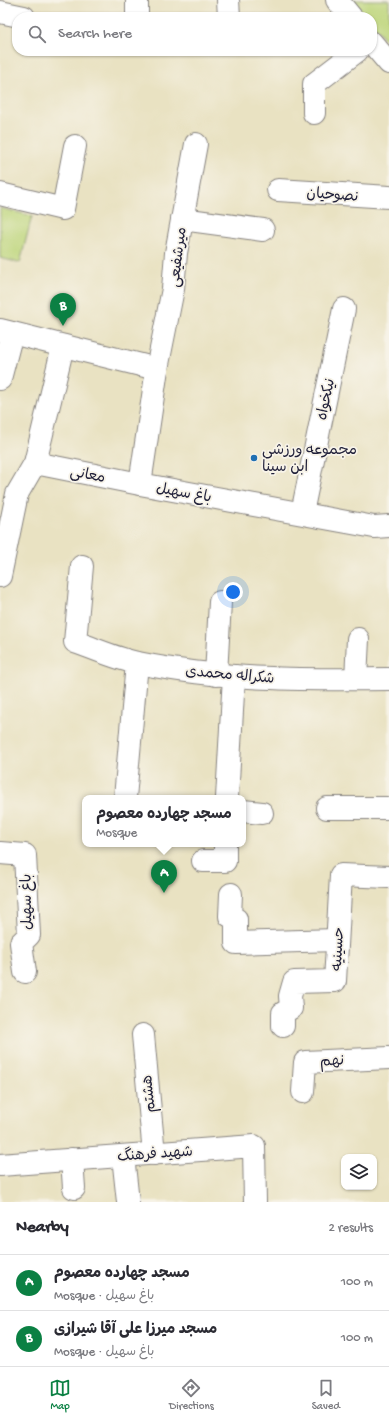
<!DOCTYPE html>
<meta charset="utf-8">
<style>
body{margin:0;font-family:"Gochi Hand","Playpen Sans Arabic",sans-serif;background:#f7f7f7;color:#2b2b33}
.controls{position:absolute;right:12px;bottom:12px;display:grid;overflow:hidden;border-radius:8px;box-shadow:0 1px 3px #0004}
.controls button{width:36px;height:36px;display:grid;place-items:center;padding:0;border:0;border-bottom:1px solid #e1e1e2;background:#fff;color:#2b2b33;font:20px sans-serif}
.you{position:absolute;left:233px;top:592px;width:14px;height:14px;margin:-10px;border:3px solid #fff;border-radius:50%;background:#1a73e8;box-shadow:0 0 0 6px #1a73e833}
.badge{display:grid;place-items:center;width:26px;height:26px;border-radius:50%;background:#0b8043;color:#fff;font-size:13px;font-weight:700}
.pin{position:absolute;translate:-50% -33px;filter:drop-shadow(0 1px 2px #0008)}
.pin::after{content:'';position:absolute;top:21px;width:14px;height:12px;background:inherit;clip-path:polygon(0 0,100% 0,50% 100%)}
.popup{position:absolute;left:82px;top:795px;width:164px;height:52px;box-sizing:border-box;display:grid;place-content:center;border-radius:8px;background:#fff;filter:drop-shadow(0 1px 3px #0005);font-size:13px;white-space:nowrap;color:#7c7c81}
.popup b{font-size:15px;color:#2b2b33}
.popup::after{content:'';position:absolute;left:50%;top:100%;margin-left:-8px;border:8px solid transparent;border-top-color:#fff}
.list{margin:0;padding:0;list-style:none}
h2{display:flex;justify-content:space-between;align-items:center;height:52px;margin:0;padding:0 16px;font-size:17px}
h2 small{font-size:13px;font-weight:400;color:#7c7c81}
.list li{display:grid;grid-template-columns:26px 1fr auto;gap:12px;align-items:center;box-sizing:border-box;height:56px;padding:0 16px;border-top:1px solid #e1e1e2}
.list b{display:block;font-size:15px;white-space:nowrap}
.list p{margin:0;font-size:13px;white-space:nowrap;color:#7c7c81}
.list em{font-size:13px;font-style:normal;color:#7c7c81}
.icon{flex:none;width:22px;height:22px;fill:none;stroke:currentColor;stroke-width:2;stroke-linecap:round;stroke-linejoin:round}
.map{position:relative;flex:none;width:389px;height:1202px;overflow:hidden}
.search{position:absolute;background:#fff;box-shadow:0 1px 3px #0004;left:12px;right:12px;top:12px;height:44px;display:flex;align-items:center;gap:10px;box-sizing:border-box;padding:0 14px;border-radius:16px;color:#7c7c81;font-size:15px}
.sheet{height:164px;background:#fff}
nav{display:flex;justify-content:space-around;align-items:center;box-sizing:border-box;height:56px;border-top:1px solid #e1e1e2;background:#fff;font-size:11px;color:#7c7c81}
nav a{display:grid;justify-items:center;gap:2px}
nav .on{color:#0b8043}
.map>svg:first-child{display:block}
.green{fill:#bed67b;stroke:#707c5b}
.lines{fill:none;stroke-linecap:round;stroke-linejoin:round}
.minor-casing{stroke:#86827e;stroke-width:24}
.minor{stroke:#fff;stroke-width:22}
.poi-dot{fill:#1f6fb2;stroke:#f7f3e8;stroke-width:1.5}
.labels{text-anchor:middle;stroke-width:3.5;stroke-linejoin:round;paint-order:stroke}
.street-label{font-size:15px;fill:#22223b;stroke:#f7f3e8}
.poi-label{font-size:15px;fill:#22223b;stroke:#f7f3e8;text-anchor:start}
</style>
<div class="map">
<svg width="389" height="1202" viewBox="0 0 389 1202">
<rect width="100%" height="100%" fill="#f7f3e8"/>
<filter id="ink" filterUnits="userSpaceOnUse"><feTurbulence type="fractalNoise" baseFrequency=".025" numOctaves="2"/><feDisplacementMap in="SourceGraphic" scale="8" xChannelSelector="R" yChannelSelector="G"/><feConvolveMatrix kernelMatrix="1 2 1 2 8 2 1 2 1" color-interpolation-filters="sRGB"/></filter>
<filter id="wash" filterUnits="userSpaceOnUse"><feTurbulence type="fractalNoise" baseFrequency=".012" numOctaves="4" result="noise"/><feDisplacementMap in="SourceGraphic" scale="16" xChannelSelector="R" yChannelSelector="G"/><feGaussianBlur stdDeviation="0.9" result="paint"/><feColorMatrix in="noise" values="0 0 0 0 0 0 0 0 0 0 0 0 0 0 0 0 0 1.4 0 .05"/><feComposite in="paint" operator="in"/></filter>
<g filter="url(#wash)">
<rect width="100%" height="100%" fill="#e9e2c2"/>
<!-- green -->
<g class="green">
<path d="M353 0H389V44L372 23V17H367Z"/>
<path d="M0 208 32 216 20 263 0 258Z"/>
</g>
</g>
<g filter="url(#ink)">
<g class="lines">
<!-- minor casing -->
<g class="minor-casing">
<g id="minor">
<path d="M137 0V17"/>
<path d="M228 0 229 17"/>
<path d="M337 0 351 17"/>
<path d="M0 12 24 17"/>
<path d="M372 43 389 63"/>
<path d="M314 113V84L357 51"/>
<path d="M278 190 389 197"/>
<path d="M0 194 63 209 75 146"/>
<path d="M182 219 263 230"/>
<path d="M0 330 157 369 140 484 374 527 389 526"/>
<path d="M157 369 173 289 176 253 196 144"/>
<path d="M0 379 12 333"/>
<path d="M35 463 140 484"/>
<path d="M302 513 344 309"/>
<path d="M82 566 75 642C96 649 117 659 138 663 221 680 305 680 389 679"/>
<path d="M0 576 17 494 35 463 63 346"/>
<path d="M216 675 220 602"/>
<path d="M356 679 358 639"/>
<path d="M125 798 137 663"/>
<path d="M227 798 234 676"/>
<path d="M327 808H389"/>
<path d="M243 811 262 813"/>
<path d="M0 853 25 855 29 935 21 943 25 972"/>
<path d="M203 861H225V844"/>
<path d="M231 894 230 916 236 919V943L337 940"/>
<path d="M283 1026V1013L291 1008 290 996 294 982 335 981 341 875 389 877"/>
<path d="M143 1035 154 1154"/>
<path d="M303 1092 305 1062 389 1058"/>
<path d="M123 1156 128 1202"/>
<path d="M72 1159 74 1188"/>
<path d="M0 1165 254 1146 255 1202"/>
</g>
</g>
<!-- minor -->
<use href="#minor" class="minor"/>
</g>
</g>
<!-- markers -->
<circle class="poi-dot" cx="254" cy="458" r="4"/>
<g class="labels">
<!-- street labels -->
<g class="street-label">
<text transform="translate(333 194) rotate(4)" y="5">نصوحیان</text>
<text transform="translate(177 257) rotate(-83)" y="5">میرشفیعی</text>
<text transform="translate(325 399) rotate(-78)" y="5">نیکخواه</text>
<text transform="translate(88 474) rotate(11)" y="5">معانی</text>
<text transform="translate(184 492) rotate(10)" y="5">باغ سهیل</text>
<text transform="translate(230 674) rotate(5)" y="5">شکراله محمدی</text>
<text transform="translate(26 902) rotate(-91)" y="5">باغ سهیل</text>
<text transform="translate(337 949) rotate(-87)" y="5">حسینیه</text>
<text transform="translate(332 1060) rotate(-3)" y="5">نهم</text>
<text transform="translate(148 1094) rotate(-96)" y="5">هشتم</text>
<text transform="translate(155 1153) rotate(-4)" y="5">شهید فرهنگ</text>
</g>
<!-- poi labels -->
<g class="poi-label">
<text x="262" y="454">مجموعه ورزشی<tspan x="262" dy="17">ابن سینا</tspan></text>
</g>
</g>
</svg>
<div class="controls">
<button><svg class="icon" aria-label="layers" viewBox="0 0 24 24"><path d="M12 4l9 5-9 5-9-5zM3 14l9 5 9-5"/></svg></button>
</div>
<div class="you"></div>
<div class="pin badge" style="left:164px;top:893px">A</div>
<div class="popup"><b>مسجد چهارده معصوم</b>Mosque</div>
<div class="pin badge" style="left:63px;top:326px">B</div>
<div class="search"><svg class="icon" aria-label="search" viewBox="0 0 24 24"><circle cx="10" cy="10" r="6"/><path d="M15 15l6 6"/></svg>Search here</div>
</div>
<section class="sheet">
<h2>Nearby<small>2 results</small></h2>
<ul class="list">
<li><span class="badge">A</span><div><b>مسجد چهارده معصوم</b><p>Mosque · باغ سهیل</p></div><em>100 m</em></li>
<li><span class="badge">B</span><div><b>مسجد میرزا علی آقا شیرازی</b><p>Mosque · باغ سهیل</p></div><em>100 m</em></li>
</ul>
</section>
<nav>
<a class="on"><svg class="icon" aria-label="map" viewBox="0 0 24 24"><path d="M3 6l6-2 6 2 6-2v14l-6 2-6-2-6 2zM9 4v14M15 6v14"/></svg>Map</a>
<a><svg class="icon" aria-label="directions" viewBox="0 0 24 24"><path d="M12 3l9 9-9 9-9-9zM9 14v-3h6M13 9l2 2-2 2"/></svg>Directions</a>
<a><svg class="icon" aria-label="saved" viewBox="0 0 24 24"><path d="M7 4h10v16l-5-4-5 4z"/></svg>Saved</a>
</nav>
